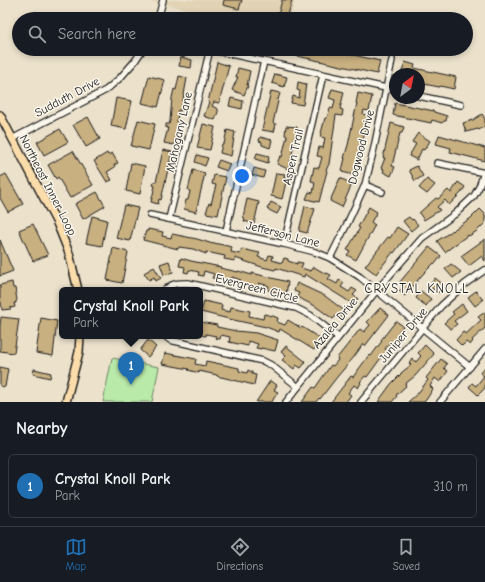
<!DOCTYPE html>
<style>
body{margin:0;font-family:"Comic Neue",sans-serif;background:#242831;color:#f1f3f6}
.compass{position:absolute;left:389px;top:68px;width:36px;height:36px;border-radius:50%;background:#171b24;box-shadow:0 2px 6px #0003;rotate:32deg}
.you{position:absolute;left:242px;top:176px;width:14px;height:14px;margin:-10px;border:3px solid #fff;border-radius:50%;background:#1a73e8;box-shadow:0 0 0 6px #1a73e833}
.badge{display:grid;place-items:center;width:26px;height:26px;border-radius:50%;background:#1f6fb2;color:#fff;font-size:13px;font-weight:700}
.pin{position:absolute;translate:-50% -33px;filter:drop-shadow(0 1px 2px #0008)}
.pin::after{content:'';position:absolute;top:21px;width:14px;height:12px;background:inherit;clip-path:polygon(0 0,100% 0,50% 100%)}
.popup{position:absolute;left:59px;top:287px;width:144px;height:52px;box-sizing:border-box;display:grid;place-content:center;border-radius:6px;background:#171b24;filter:drop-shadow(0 1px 3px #0005);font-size:13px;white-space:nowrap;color:#9ea1a6}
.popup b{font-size:15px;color:#f1f3f6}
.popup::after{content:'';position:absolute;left:50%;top:100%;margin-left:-8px;border:8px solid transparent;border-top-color:#171b24}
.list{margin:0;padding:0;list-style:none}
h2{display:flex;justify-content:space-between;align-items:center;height:52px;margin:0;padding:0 16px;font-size:17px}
h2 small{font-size:13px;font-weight:400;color:#9ea1a6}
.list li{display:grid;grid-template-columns:26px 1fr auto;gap:12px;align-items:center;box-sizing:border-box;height:64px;margin:0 8px 8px;padding:0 8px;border:1px solid #363941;border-radius:6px}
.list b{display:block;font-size:15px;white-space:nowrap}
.list p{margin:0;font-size:13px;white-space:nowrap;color:#9ea1a6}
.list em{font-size:13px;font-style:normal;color:#9ea1a6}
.icon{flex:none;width:22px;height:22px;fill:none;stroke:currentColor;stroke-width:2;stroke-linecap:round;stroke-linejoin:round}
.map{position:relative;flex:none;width:485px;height:402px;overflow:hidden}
.search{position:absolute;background:#171b24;box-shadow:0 2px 6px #0003;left:12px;right:12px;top:12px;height:44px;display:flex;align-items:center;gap:10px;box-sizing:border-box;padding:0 14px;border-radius:22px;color:#9ea1a6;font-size:15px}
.sheet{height:124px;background:#171b24}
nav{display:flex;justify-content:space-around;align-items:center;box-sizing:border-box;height:56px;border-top:1px solid #363941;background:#171b24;font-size:11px;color:#9ea1a6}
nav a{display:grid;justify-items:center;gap:2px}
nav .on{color:#1f6fb2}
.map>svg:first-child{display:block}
.built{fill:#e2d3b5}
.green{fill:#baeaa9;stroke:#6b8362}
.building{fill:#c9b080;stroke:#1c1c1c}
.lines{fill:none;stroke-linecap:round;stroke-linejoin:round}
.minor-casing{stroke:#1c1c1c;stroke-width:8}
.major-casing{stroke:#1c1c1c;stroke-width:10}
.minor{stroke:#fbf7ec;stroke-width:5.5}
.major{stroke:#fbddab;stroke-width:7}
.labels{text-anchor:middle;stroke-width:3;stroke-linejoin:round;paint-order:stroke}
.street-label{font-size:12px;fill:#1c1c1c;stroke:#fbf7ec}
.neighbourhood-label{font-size:13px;letter-spacing:1px;fill:#1c1c1c;stroke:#fbf7ec}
</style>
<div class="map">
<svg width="485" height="402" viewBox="0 0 485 402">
<rect width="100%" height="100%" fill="#ece2cc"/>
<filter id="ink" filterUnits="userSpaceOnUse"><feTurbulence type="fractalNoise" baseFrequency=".025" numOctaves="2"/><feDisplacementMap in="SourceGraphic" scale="8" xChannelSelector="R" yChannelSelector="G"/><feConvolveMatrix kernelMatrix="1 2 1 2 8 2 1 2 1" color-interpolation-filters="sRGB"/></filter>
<g filter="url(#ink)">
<!-- built -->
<path class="built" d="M145 0H295L290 19H231Z"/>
<!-- green -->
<path class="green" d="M112 358 159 367 152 402H103Z"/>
<!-- building -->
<g class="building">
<path d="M224 0H242L239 9 223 5Z"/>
<path d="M282 0H292L287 19H277Z"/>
<path d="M285 49H327L380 61 377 74 284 53Z"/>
<path d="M181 57 192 60 191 68 179 66Z"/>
<path d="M217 62 229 66 219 103 214 102 212 106 218 109V112L215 120 204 116 209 102H208Z"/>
<path d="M405 62 415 65 414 68 456 77 454 89 440 86 439 87 419 83V74H401Z"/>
<path d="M238 68 250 71 247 86H248L244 95 232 90 238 77H236Z"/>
<path d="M275 74 287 77 284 87 272 83Z"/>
<path d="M149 76 165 80 158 107 142 103Z"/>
<path d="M179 76 187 78 181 111 178 110 177 122H178L177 131 174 145 164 143 168 128H166V124H169L170 121 172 98 174 89 176 90Z"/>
<path d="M298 82 306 84 303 105 291 103 293 96 299 98 300 91 297 90Z"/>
<path d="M332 89 344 92 341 105 340 109 343 110 342 116 336 115 329 164 326 170 327 171 319 202 306 199 309 192 313 193 315 182 311 181 314 167 319 168 322 157 317 156 319 147 323 148 325 138 320 137 325 118H327L330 108 333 109 335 100 329 98Z"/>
<path d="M271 91 280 93 278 100 276 99 278 101 273 123 276 124 274 132 262 130Z"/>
<path d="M358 93 372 96 369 111 364 110 363 114 368 116 360 153 354 175 342 172V171L345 158H344L348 145 357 103H356Z"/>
<path d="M116 98 132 101 126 129 111 126Z"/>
<path d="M231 98 243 101 242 109 229 106Z"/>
<path d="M395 103 434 111V112L447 116 446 121H444L442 123 432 120 431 123 393 115Z"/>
<path d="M482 114 485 119V126L479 130 478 129 466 132 463 123 473 120Z"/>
<path d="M88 117 100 139 86 147 73 125Z"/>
<path d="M138 120 155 124 149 150 131 146Z"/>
<path d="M391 123 404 127 402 133H400L392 166 395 167 391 176 383 172 384 169 381 168 385 158H383Z"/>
<path d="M203 124 215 127 210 150 197 148Z"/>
<path d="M286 126 297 127V136H295L291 160 288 169 277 164 280 156 282 157 287 136 285 135Z"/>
<path d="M60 129 68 142 44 155 37 142Z"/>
<path d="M227 130 235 132 231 156 220 153 222 144H224Z"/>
<path d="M418 133 430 141 424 150 422 149 417 160 409 156 416 144 412 142Z"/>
<path d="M439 135 485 148V161L450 152 451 148 436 144Z"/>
<path d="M260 137 272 140 270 148 262 145V142L259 141Z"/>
<path d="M163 150 172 152 161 200 159 199 158 204 151 202 155 186 153 185 154 182H156Z"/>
<path d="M73 151 93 185 70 198 58 177 56 179 48 165Z"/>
<path d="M107 153 108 155 112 153 118 163 114 165 115 167 107 172 112 180 107 182 94 161Z"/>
<path d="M257 153 269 156 268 163 255 159Z"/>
<path d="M197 155 208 158 205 166 195 162Z"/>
<path d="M219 160 230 164 227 171 216 167Z"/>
<path d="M131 163 145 166 140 194 126 191Z"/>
<path d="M417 166 423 176 415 181 409 170Z"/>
<path d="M254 168 265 171 263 178 252 175Z"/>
<path d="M193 170 205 173 196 212 184 209 186 200H188L190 191 188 190Z"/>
<path d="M276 173 285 174 284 178H287L282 199 271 196Z"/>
<path d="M6 174 23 204 8 212 0 198V177Z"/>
<path d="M214 175 226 177 218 215 206 213 209 203 211 204 216 185 212 184Z"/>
<path d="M340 178 352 184 342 207 330 201Z"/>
<path d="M427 179 435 185 427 194 419 188Z"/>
<path d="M458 182 465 187 461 193 449 205 445 200 437 207 440 210 424 220 419 213 436 198 438 199 448 190 451 193Z"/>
<path d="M97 192 105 206 83 219 75 204Z"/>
<path d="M247 199 259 202 254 224 244 221 245 218 243 217Z"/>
<path d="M271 202 281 207 277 214 267 209Z"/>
<path d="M124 205 138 208 130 241 116 238Z"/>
<path d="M305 206 315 209 307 233 299 231Z"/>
<path d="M369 207 377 212 371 222 375 225 356 260 347 255 350 251 347 250 360 228 358 227Z"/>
<path d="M480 209 485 214V223L477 231 469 236 468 235 445 252 437 241 471 218Z"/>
<path d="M92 216 107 220 102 246 86 243Z"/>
<path d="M409 217 412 220 413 219 418 225 411 231 403 221Z"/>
<path d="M33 224 48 255 33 261 19 230Z"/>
<path d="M397 227 408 234 394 253 393 252 376 274 365 266 388 237 390 238Z"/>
<path d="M148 229 163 232 162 236 171 238 172 234 197 239 213 244 214 243 232 247 231 252 240 254 242 249 255 252 260 253 258 257 267 260 269 255 273 256 272 260 282 263 284 258 288 259V261L297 264V262L303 263 301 268 311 271 314 267 326 274 327 273 331 275 328 279 337 284 339 280 344 283 341 287 349 292 352 288 357 291 353 295 358 299 353 305 345 299 305 274 304 277 276 268 275 270 262 267 235 258V261L224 259 225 256 206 252V254L193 249 179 247 178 249 143 240 146 231H148Z"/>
<path d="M485 239V261L482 256 469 266 461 256Z"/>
<path d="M0 240 13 271 0 276Z"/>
<path d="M429 247 441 256 435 264 434 263 422 275 405 296 399 291 403 287 399 283Z"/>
<path d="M113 248 128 252 122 283 107 280Z"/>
<path d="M181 258 191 261 221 267 220 268 238 272V271L252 275V273L288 282 286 294 268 290 269 286 259 283 258 288 240 284 241 280 232 277 231 282 226 281V280L212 278 214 274 204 271 203 276 198 275 199 272 189 270 188 273 184 272 185 267 179 266Z"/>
<path d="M169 261 173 272 164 275 160 264Z"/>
<path d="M451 264 461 272 453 278 445 269Z"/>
<path d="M154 267 161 278 156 281 154 277 149 280 144 273Z"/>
<path d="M435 278 444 285 438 293 429 286Z"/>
<path d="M12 282 13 288H15L17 300 16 301V303H14L15 307 10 308 11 309 2 310 1 302H0V285Z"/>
<path d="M297 283 325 296 346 312 341 318 337 315 333 319 315 306 297 297 299 293 294 291Z"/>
<path d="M421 291 431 299 426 306 416 298Z"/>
<path d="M476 291 483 300 475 306 468 297Z"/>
<path d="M204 301 222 305 221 310 230 312 231 307 250 311 249 316 263 319 264 314 273 316 278 318 277 322 285 325 288 320 301 328 302 327 321 339 314 350 280 329 279 332 266 327 229 319 201 312Z"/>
<path d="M462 304 467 311 454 321 457 324 451 329 444 323 454 314 452 312Z"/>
<path d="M380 308 389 315 365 346 363 344 354 357 337 377 320 399 319 398 316 402H302L313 387 315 388 331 365 333 366 338 360 337 358 360 329 364 332 370 325 367 322Z"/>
<path d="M485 312V328L472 340 473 341 470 345 466 342 462 346 456 340 463 332 466 334 481 320 478 317Z"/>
<path d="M1 317 19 319 14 353 0 351V327Z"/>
<path d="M41 318 57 321 53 356 36 353Z"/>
<path d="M396 321 403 326 399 331 403 334 400 338 393 345 390 342 385 349 388 351 385 356 383 355 367 377 365 376 360 382 361 383 358 388 354 385 348 393 351 395 346 402H331L351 376 353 377 369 355 371 356 382 341 381 340Z"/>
<path d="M200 322 217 325V327L236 331 256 333 278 340 275 351 261 348V349L256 348 258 344 248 341V346L229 342 230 337 221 335 220 339 215 338 216 336 206 334V336L200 335Z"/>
<path d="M148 340 156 347 148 357 140 350Z"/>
<path d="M425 345 434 354 415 376 405 384 406 386 396 395 397 396 392 402H378L391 384 401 374V373L411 365 409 363 412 359 416 362 421 356 418 353Z"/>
<path d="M286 346 306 362 301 368 296 365 294 369 282 360 286 356 281 352Z"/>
<path d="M165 353 196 359 195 364 205 366 206 361 239 368V371L247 373 248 370 252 372V374L256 375 254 385 217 376V375L199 371V373L188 370 189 369 162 364Z"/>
<path d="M441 359 447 364 444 368 448 371 440 382 435 378 430 386 433 389 426 400 424 402H408L418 393 428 380 426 378Z"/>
<path d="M0 367 8 369 5 387 0 386Z"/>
<path d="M485 367V388L478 395 469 387 472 383 476 386 484 376 480 373Z"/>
<path d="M34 369 51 373 50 378 33 374Z"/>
<path d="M270 381 277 385 274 390 278 392 275 396 272 402H256Z"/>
</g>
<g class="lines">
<!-- minor casing -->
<g class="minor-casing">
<g id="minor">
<path d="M158 19 163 0"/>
<path d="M208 49 395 90"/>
<path d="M419 96 461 105"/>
<path d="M12 139 106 90 120 78 135 61 143 49"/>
<path d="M437 163 485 173"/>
<path d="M365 185 382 192"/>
<path d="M150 215 284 244 315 252 330 258 360 277 470 367"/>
<path d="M169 219 210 49"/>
<path d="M226 231 264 61"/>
<path d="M284 244 323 75"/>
<path d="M330 258 347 224 365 185 374 148 392 60"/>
<path d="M165 290C172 283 178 283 188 283L296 308 310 315 338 337"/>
<path d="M165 336 170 340 263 361 271 365 297 386"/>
<path d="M286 402 377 290 422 238 455 214 474 196 479 187 484 173"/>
<path d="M361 402 441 306 465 284 485 270"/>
<path d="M440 402 485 349"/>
</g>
</g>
<!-- major casing -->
<g class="major-casing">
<g id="major">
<path d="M0 115 57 223 69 253 78 290"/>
<path d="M66 402 79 352 80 336"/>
</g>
</g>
<!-- minor -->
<use href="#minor" class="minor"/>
<!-- major -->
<use href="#major" class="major"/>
</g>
</g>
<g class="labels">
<!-- street labels -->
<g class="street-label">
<text transform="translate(67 97) rotate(-28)" y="4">Sudduth Drive</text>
<text transform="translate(179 132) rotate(-77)" y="4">Mahogany Lane</text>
<text transform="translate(361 147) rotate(-76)" y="4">Dogwood Drive</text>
<text transform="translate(293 157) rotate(-77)" y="4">Aspen Trail</text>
<text transform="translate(48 185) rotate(63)" y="4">Northeast Inner Loop</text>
<text transform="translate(283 234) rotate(14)" y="4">Jefferson Lane</text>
<text transform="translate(257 288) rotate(14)" y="4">Evergreen Circle</text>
<text transform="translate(335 323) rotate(-50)" y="4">Azalea Drive</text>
<text transform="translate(403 335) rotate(-50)" y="4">Juniper Drive</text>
</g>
<!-- neighbourhood labels -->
<g class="neighbourhood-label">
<text x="417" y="293">CRYSTAL KNOLL</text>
</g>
</g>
</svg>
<svg class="compass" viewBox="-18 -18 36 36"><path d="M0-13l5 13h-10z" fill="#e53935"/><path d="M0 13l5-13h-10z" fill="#9ea1a6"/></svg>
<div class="you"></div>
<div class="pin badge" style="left:131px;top:385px">1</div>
<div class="popup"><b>Crystal Knoll Park</b>Park</div>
<div class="search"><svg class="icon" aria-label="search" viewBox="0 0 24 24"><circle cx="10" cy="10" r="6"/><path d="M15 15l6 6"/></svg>Search here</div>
</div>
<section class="sheet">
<h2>Nearby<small></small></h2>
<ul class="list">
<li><span class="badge">1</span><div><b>Crystal Knoll Park</b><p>Park</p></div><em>310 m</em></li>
</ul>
</section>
<nav>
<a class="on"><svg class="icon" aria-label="map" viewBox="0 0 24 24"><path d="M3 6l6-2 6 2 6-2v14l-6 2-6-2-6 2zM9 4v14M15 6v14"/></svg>Map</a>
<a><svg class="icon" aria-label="directions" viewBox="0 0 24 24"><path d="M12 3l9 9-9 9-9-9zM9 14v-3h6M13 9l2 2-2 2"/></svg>Directions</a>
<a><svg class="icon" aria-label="saved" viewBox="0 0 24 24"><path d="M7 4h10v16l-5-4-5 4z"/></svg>Saved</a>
</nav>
